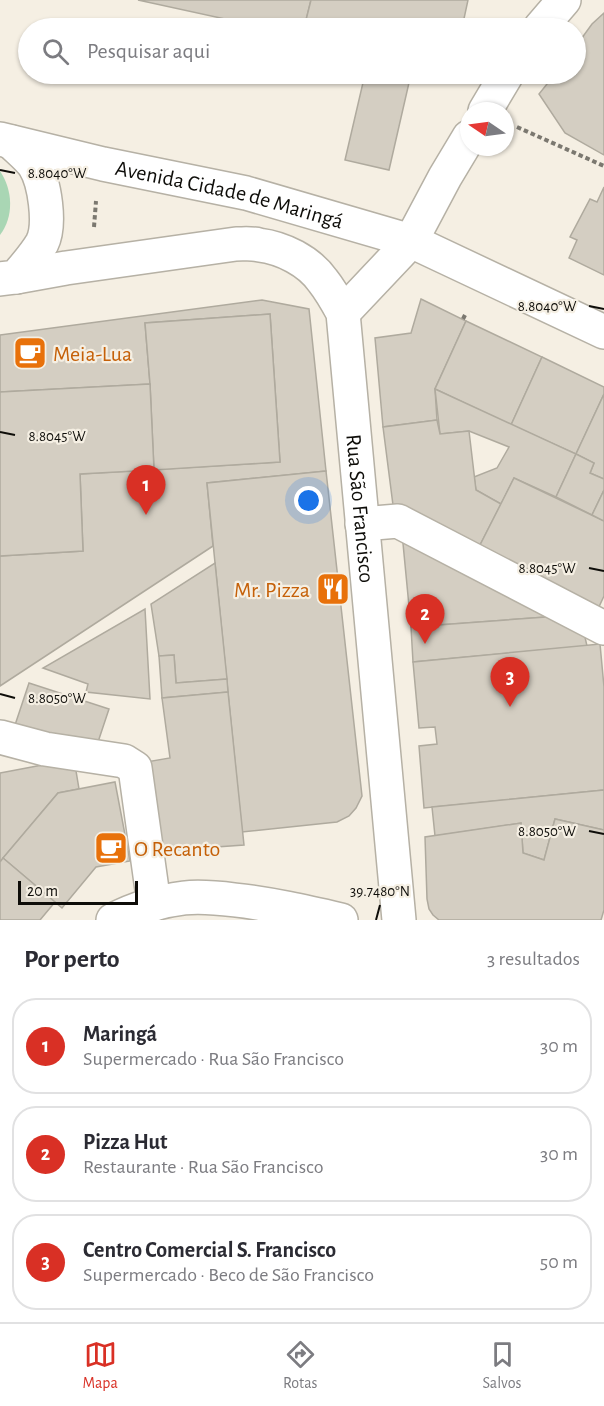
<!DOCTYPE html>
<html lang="pt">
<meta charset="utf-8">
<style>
body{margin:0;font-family:"Alegreya Sans",sans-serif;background:#f7f7f7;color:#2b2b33}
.compass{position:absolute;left:460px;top:102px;width:54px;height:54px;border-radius:50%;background:#fff;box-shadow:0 2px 4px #0004;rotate:283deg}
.scale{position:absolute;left:18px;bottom:15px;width:120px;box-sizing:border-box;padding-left:6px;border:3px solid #0e0d09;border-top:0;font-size:16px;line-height:21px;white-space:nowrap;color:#0e0d09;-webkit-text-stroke:4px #f5efe3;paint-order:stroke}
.you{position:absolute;left:309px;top:501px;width:21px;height:21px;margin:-15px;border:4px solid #fff;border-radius:50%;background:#1a73e8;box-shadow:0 0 0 9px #1a73e833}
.badge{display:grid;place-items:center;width:39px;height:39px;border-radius:50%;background:#d93025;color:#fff;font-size:20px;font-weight:700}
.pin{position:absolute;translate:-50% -50px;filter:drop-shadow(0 2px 3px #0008)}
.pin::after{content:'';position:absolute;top:32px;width:21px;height:18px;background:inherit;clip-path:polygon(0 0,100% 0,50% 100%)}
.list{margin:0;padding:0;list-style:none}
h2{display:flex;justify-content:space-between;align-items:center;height:78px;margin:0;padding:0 24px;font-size:26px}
h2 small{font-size:20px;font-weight:400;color:#7c7c81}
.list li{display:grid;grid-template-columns:39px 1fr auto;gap:18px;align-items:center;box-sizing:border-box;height:96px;margin:0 12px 12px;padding:0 12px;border:2px solid #e1e1e2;border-radius:24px}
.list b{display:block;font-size:22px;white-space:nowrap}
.list p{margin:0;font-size:20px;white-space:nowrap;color:#7c7c81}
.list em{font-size:20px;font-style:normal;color:#7c7c81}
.icon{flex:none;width:33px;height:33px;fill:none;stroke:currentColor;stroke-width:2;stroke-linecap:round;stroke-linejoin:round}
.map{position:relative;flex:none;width:604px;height:920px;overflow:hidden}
.search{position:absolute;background:#fff;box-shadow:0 2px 4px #0004;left:18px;right:18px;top:18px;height:66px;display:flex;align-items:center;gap:15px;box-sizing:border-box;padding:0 21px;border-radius:33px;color:#7c7c81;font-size:22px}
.sheet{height:402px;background:#fff}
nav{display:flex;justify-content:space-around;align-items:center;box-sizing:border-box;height:84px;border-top:2px solid #e1e1e2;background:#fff;font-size:16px;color:#7c7c81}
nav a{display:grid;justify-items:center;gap:3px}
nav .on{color:#d93025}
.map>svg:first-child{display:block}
.green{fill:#a9d6b4}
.building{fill:#d4cec2;stroke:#afaa9e;stroke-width:1.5}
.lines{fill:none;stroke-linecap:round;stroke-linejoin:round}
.minor-casing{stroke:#b6b1a5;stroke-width:36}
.tertiary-casing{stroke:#b6b1a5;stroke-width:36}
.secondary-casing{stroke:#b6b1a5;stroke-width:36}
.path{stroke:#7b7870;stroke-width:4;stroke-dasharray:4.5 3;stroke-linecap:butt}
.minor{stroke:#fff;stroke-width:33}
.tertiary{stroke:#fff;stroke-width:33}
.secondary{stroke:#fff;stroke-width:33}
.ticks{fill:none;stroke:#0e0d09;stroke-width:2}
.labels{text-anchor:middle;stroke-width:4.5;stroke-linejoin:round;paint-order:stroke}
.street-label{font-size:22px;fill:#0e0d09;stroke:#f5efe3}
.food-label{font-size:22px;fill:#c56008;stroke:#f5efe3;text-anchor:start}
.ticks-label{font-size:15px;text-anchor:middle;fill:#0e0d09;stroke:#f5efe3;stroke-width:4.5;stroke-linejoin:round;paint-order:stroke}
</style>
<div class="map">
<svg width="604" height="920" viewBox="0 0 604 920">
<rect width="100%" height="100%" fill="#f5efe3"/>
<!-- green -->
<path class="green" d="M0 171C13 190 14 217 0 235Z"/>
<!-- building -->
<g class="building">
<path d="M138 0H311L304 28H266Z"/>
<path d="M311 0H468L462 28H433L421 26 420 28H304Z"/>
<path d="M604 13V155L565 133 539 94 555 74H576V46L592 24Z"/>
<path d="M365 74H411L389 170 345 160Z"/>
<path d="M604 187V275L569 258 577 240 570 237 590 199 597 202Z"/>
<path d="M421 299 466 321 435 389 437 420 383 427 375 338 411 333Z"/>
<path d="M262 300 309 309 326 471 207 483 213 546 0 686V556L83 551 80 474 280 462 270 314 145 323 150 384 0 392V335Z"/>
<path d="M270 314 280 462 154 470 150 384 145 323Z"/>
<path d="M466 321 542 357 511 425 435 389Z"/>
<path d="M542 357 604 387V394L576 454 511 425Z"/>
<path d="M150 384 154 470 80 474 83 551 0 556V392Z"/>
<path d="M435 389 576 454 556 497 514 478 501 504 476 490 474 477 497 468 509 447 469 431 440 434Z"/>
<path d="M604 394V479L590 473 594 463 576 454Z"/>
<path d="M437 420 440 434 469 431 476 490 501 504 478 549 393 505 383 427Z"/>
<path d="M576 454 594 463 590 473 604 479V490L592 515 556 497Z"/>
<path d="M326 471 362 796 356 808 349 816 337 822 242 832 207 483Z"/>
<path d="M514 478 604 521V596L597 611 478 549Z"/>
<path d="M604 490V521L592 515Z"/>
<path d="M402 533 560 616 411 627Z"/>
<path d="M215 563 227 679 176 683 174 655 159 656 151 604Z"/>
<path d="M145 609 150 699 86 692 88 684 43 668Z"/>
<path d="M560 616 583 628 587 646 413 662 411 627Z"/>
<path d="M600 644 604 687V790L424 808 419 746 437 744 435 727 419 728 413 662Z"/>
<path d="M174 655 176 683 227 679 228 692 162 698 159 656Z"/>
<path d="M29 683 109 709 95 751 15 725Z"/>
<path d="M228 692 244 845 160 851 146 762 170 758 162 698Z"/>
<path d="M74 759 79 789 58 793 0 862V773Z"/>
<path d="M115 782 130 861 96 867 62 908 3 858 58 793Z"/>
<path d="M604 790V830L555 819 544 860 523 853 521 823 435 836 432 807Z"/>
<path d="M555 819 604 830V910L601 920H439L433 915 429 909 427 899 425 837 521 823 523 853 544 860Z"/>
<path d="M3 858 55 902 40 920H0V862Z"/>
</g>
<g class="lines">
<!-- minor casing -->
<g class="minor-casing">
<g id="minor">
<path d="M540 28 564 0"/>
<path d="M485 111 507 74"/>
<path d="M411 241 445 177 469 137"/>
<path d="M362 524 398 521 604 628"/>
<path d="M0 737 45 749 124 761 135 768 154 904"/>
</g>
</g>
<!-- tertiary casing -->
<g class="tertiary-casing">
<g id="tertiary">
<path id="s1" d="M16 277 66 268 236 244C244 244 252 243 259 245 283 248 309 261 323 281 331 291 337 302 343 313L399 920"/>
<path d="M343 313 411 241"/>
</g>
</g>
<!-- secondary casing -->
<g class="secondary-casing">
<g id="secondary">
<path id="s2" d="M0 139 103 164 246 193 411 241 604 332"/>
<path d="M0 279 16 277C25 266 35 255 42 243 51 225 45 182 34 165 28 157 18 149 11 142"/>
<path d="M113 920C134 909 160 901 184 898 200 896 219 898 235 900 271 904 306 912 341 920"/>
</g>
</g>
<!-- path -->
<g class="path">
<path d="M517 127 604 166"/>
<path d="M94 227 96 201"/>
<path d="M463 319 465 315"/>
</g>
<!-- minor -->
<use href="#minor" class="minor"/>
<!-- tertiary -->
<use href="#tertiary" class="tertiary"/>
<!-- secondary -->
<use href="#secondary" class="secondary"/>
</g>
<!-- ticks -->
<path class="ticks" d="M0 170 15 173M589 306 604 309M0 432 15 435M589 568 604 571M0 694 15 698M589 831 604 834M376 920 380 905"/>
<!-- icons -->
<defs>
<g id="cafe-square" transform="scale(1.725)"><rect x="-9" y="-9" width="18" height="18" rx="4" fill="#e8710a" stroke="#f5efe3"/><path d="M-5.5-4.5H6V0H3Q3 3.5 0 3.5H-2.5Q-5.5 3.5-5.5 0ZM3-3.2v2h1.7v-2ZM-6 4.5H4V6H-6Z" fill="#fff"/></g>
<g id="restaurant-square" transform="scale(1.725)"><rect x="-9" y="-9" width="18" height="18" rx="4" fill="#e8710a" stroke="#f5efe3"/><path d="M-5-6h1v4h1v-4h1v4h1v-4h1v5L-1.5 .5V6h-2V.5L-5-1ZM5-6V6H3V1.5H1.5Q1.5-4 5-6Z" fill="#fff"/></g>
</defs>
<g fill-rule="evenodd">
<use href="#cafe-square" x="30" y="353"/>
<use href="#restaurant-square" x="333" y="589"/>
<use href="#cafe-square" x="111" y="848"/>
</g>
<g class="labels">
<!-- street labels -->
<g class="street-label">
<text dy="8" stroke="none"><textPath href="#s2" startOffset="236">Avenida Cidade de Maringá</textPath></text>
<text dy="8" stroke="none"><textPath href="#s1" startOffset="555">Rua São Francisco</textPath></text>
</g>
<!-- food labels -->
<g class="food-label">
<text x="53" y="361">Meia-Lua</text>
<text x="310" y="597" text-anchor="end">Mr. Pizza</text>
<text x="134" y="856">O Recanto</text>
</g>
</g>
<g class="ticks-label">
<text x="57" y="178">8.8040°W</text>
<text x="547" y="311">8.8040°W</text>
<text x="57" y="441">8.8045°W</text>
<text x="547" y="573">8.8045°W</text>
<text x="57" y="703">8.8050°W</text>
<text x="547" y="836">8.8050°W</text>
<text x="380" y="896">39.7480°N</text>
</g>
</svg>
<svg class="compass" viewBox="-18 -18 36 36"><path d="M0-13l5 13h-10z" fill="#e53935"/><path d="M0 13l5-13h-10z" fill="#7c7c81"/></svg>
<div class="scale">20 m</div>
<div class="you"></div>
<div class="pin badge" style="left:146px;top:515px">1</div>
<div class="pin badge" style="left:425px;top:644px">2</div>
<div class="pin badge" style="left:510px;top:707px">3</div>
<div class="search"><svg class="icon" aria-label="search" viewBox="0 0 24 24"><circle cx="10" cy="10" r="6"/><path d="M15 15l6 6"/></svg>Pesquisar aqui</div>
</div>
<section class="sheet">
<h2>Por perto<small>3 resultados</small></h2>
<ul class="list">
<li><span class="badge">1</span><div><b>Maringá</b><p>Supermercado · Rua São Francisco</p></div><em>30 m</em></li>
<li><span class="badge">2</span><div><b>Pizza Hut</b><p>Restaurante · Rua São Francisco</p></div><em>30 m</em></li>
<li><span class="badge">3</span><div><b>Centro Comercial S. Francisco</b><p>Supermercado · Beco de São Francisco</p></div><em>50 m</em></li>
</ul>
</section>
<nav>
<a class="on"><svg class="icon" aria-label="map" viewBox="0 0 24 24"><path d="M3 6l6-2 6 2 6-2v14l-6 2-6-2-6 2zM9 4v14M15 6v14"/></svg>Mapa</a>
<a><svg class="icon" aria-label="directions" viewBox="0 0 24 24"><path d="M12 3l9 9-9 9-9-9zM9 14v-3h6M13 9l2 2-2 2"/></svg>Rotas</a>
<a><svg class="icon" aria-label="saved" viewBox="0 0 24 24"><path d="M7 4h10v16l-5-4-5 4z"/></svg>Salvos</a>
</nav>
